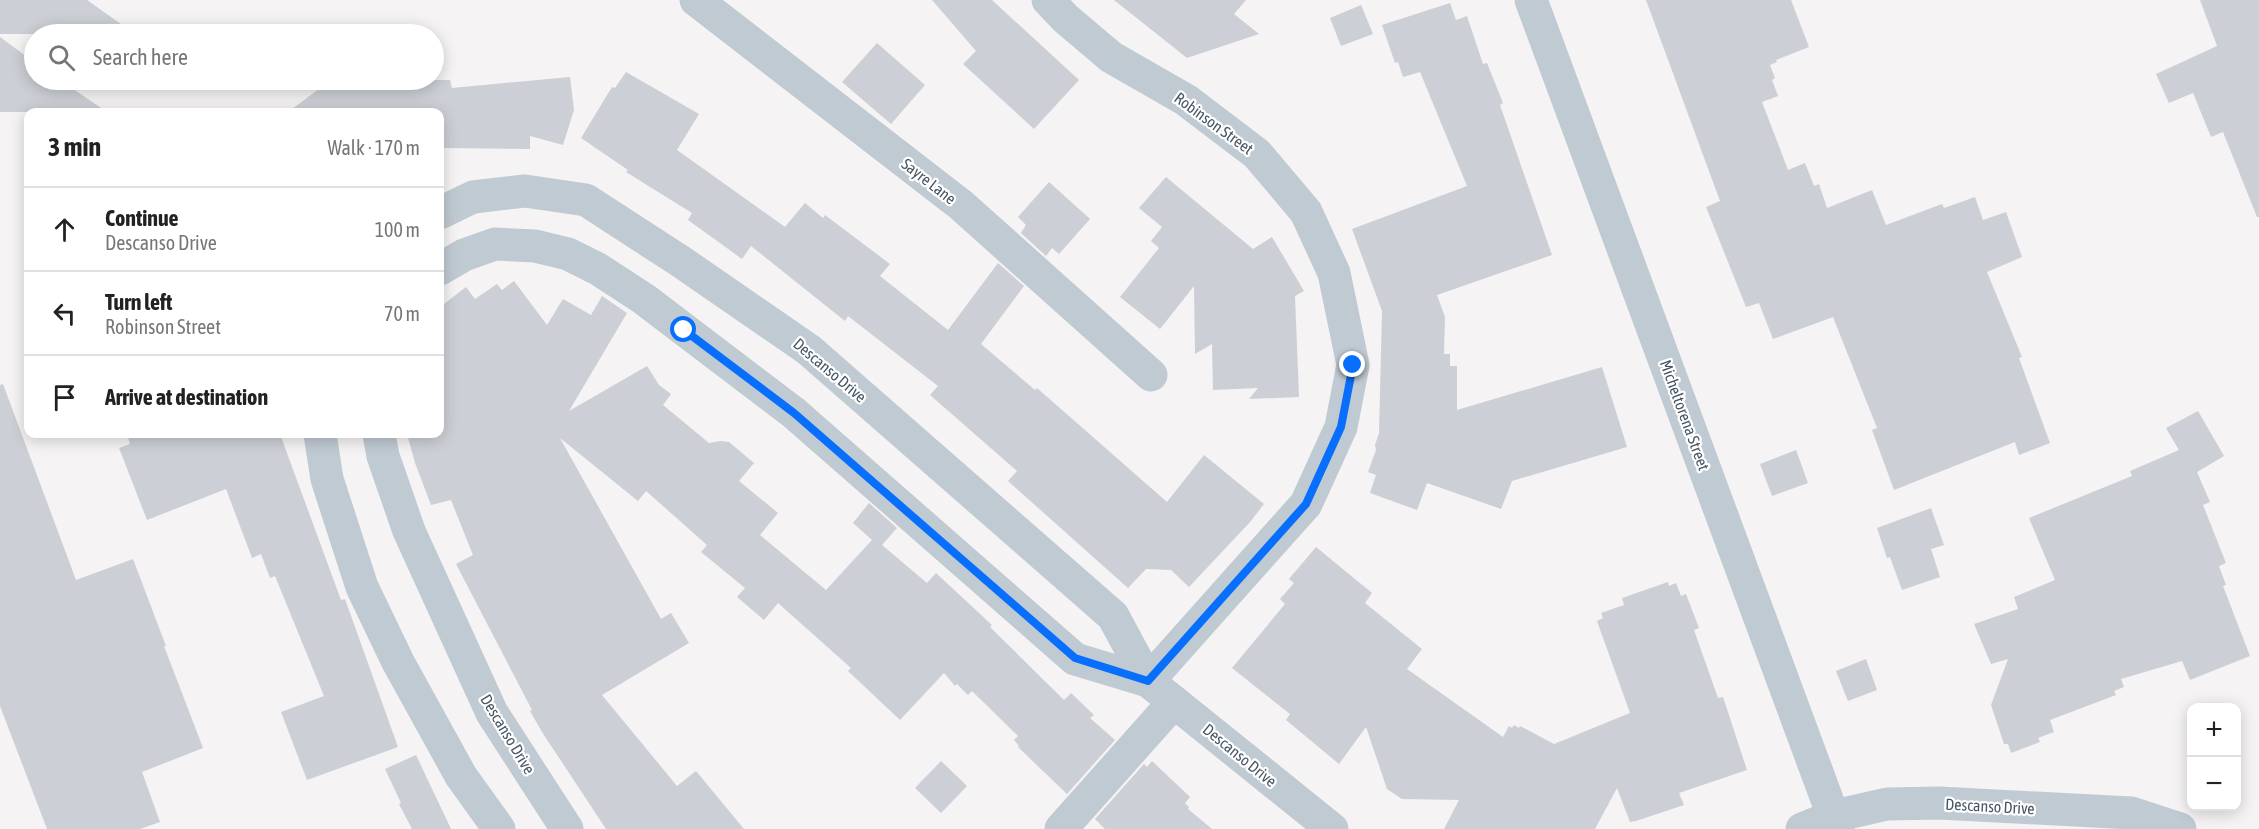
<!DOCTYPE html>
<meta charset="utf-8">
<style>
body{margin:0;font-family:"Asap Condensed",sans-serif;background:#f6f6f6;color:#222}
.controls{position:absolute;right:18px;bottom:18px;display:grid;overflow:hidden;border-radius:12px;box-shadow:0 3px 15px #0003}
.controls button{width:54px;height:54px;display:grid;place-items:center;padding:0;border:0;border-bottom:2px solid #e0e0e0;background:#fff;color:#222;font:30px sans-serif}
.stop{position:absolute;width:18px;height:18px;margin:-14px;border:4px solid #076ffb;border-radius:50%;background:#fff}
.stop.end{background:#076ffb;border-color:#fff;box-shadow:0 2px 6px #0008}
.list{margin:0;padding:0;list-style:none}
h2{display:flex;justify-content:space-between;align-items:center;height:78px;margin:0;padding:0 24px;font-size:26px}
h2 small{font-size:20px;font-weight:400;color:#767676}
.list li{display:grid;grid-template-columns:39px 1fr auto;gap:18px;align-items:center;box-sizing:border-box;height:84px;padding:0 24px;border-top:2px solid #e0e0e0}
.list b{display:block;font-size:22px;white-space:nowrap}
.list p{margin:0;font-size:20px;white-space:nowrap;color:#767676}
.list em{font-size:20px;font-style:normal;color:#767676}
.icon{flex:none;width:33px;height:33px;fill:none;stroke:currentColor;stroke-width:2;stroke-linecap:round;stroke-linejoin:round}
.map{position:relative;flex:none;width:2259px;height:829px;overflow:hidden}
.search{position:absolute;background:#fff;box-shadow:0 3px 15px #0003;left:24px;top:24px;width:420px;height:66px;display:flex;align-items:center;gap:15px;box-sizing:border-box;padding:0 21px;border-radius:33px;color:#767676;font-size:22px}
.panel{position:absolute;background:#fff;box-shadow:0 3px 15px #0003;left:24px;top:108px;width:420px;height:330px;border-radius:12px}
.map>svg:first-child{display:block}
.building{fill:#cccfd5}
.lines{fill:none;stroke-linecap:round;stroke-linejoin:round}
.minor{stroke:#c0cad3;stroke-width:33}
.route{stroke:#076ffb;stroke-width:8}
.labels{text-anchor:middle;stroke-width:4.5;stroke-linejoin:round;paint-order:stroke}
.street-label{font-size:16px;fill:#485663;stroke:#fff}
</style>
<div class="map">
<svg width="2259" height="829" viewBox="0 0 2259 829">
<rect width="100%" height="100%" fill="#f5f3f3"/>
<!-- building -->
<g class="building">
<path d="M0 0H87L135 34H0Z"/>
<path d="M932 0H992L1079 80 1034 129 963 64 976 51Z"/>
<path d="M1114 0H1246L1234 14 1259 34 1187 58Z"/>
<path d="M1646 0H1791L1809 47 1776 60 1777 62 1770 65 1775 78 1772 80 1778 96 1762 102 1788 170 1805 163 1814 186 1819 184 1827 208 1872 190 1886 225 1942 204 1944 208 1975 197 1983 220 2006 212 2022 257 1987 272 2022 357 2019 358 2050 443 2019 455 2015 442 1894 490 1872 430 1877 428 1833 317 1773 339 1759 303 1746 307 1706 207 1720 201Z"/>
<path d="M2200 0H2259V217H2257L2223 132 2211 137 2193 93 2169 103 2156 74 2217 46Z"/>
<path d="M1450 3 1456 20 1467 16 1483 64 1487 63 1503 103 1500 105 1552 255 1437 295 1445 317 1444 354H1450V366H1457V410L1602 367 1627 447 1512 481 1501 509 1427 483 1417 510 1370 493 1376 475 1368 472 1376 450 1375 445 1379 433 1382 311 1352 229 1467 186 1420 72 1403 77 1398 62 1395 63 1382 25Z"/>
<path d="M1361 5 1373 34 1341 46 1330 18Z"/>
<path d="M0 37 34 62V80H60L107 112H0Z"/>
<path d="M877 43 925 85 891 124 842 82Z"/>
<path d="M626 72 699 114 677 150 785 227 805 203 823 218 825 215 890 264 880 276 948 330 998 263 1024 286 981 344 1035 390 1037 388 1167 502 1204 455 1264 504 1251 521 1189 587 1171 570 1146 569 1128 588 1008 481 1017 471 930 395 938 386 848 316 845 321 751 246 742 259 688 220 692 213 626 172 628 170 581 138 612 87 615 88Z"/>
<path d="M570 77 574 110 563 145 530 136V149L440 148V112H288L331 80H450L452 88Z"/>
<path d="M1166 177 1253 249 1272 237 1304 291 1295 296 1299 397 1249 399 1258 388 1213 390 1212 344 1195 354 1194 286 1160 329 1120 297 1159 248 1151 241 1162 227 1139 208Z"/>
<path d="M1049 182 1090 219 1059 254 1052 248 1046 256 1021 233 1026 225 1018 217Z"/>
<path d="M514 281 547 325 563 299 591 315 602 296 627 313 569 411 647 366 659 385 671 394 663 405 709 443 720 441 729 442 754 463 739 481 778 513 760 535 826 590 872 540 853 523 869 503 897 528 882 545 927 583 936 573 992 625 990 627 1064 700 1071 693 1094 715 1090 718 1115 740 1067 794 1018 747 1019 746 1014 740 1018 736 972 691 968 695 957 684 955 686 944 673 900 720 848 671 851 668 778 603 764 620 737 597 745 588 701 552 707 545 646 491 638 501 560 438 661 619 671 613 689 643 602 695 677 786 696 771 744 829H606L542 732 530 711 532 710 456 564 473 555 451 500 431 505 415 463 407 434H440V307L466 287 475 299 497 284 502 290Z"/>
<path d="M3 384 76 580 133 559 166 646H164L203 748 142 772 160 822 140 829H47L0 706V385Z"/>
<path d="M2198 411 2224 456 2197 472 2210 502 2203 505 2226 563 2219 566 2226 585 2223 586 2250 656 2190 680 2182 661 2121 679 2124 687 2114 691 2116 695 2050 720 2054 732 2038 738 2040 742 2011 753 2008 744H2004L1991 705 2008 659 1991 664 1974 624 2018 609 2014 597 2055 580 2029 518 2132 476 2130 471 2179 450 2166 428Z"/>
<path d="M127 434H280L341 600 345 599 398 747 307 780 281 712 324 696 275 576 270 578 261 554 252 558 226 489 147 520 119 448 130 444Z"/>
<path d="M1796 450 1808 483 1772 496 1760 464Z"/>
<path d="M1931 508 1944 545 1931 549 1940 577 1902 590 1890 557 1887 558 1877 528Z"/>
<path d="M1316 547 1372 593 1365 603 1422 649 1407 669 1503 737 1509 726 1512 728 1514 725 1519 728 1520 726 1554 744 1630 713 1597 621 1603 618 1601 613 1624 605 1622 598 1668 582 1669 586 1676 583 1681 596 1686 594 1699 628 1694 630 1718 698 1723 697 1747 770 1679 793 1684 805 1636 821 1630 822 1617 788 1595 829H1444L1459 800 1402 799 1387 789 1366 727 1339 764 1286 720 1290 714 1232 668 1285 604 1280 599 1294 583 1289 579Z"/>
<path d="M1866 659 1877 690 1848 701 1836 671Z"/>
<path d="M416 755 451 829H412L399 804 401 803 385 769Z"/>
<path d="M941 761 967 786 941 813 915 788Z"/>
<path d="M1152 761 1190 797 1185 803 1189 807 1188 809 1212 829H1105L1095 819 1144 764 1147 767Z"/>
</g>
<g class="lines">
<!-- minor -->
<g class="minor">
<path d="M696 0 961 205 1151 375"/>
<path d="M1048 0 1065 18 1111 57 1186 100 1257 154 1306 212 1334 273 1353 365 1341 427 1306 504 1148 681"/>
<path d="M1531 0 1838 829"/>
<path d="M440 213 473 197 525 191 586 200 680 261 809 350 1113 616 1148 681 1332 829"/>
<path d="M440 269 464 255 495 244 535 246 568 254 598 269 644 299 794 413 1075 659 1148 681"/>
<path d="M320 434 327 479 362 587 398 662 461 776 499 829"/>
<path d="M379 434 383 456 409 531 492 713 567 829"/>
<path d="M1061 829 1174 702"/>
<path d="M1802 829 1834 816 1887 804 1939 803 2131 813 2180 829"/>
</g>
</g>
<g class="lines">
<!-- route -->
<path class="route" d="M684 330 794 413 1075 658 1148 681 1306 504 1341 427 1353 365"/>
</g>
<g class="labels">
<!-- street labels -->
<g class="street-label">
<text transform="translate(1214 123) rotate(36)" y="6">Robinson Street</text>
<text transform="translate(929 181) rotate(38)" y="6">Sayre Lane</text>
<text transform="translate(830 370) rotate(40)" y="6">Descanso Drive</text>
<text transform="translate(1685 415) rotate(70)" y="6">Micheltorena Street</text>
<text transform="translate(508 734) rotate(59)" y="6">Descanso Drive</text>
<text transform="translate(1240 755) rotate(39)" y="6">Descanso Drive</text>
<text transform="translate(1990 806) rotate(3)" y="6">Descanso Drive</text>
</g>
</g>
</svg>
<div class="controls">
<button>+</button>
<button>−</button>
</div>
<div class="stop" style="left:684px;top:330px"></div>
<div class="stop end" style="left:1353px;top:365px"></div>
<div class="search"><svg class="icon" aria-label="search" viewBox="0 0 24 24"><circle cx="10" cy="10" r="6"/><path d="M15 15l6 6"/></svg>Search here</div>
<section class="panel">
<h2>3 min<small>Walk · 170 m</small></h2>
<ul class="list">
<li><svg class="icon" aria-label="ahead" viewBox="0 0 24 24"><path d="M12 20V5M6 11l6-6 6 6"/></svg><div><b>Continue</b><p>Descanso Drive</p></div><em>100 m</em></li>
<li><svg class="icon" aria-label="left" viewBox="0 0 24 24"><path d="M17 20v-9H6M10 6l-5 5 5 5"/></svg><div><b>Turn left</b><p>Robinson Street</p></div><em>70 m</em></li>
<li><svg class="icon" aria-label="arrive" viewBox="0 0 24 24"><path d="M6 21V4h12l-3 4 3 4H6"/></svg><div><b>Arrive at destination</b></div></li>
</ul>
</section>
</div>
